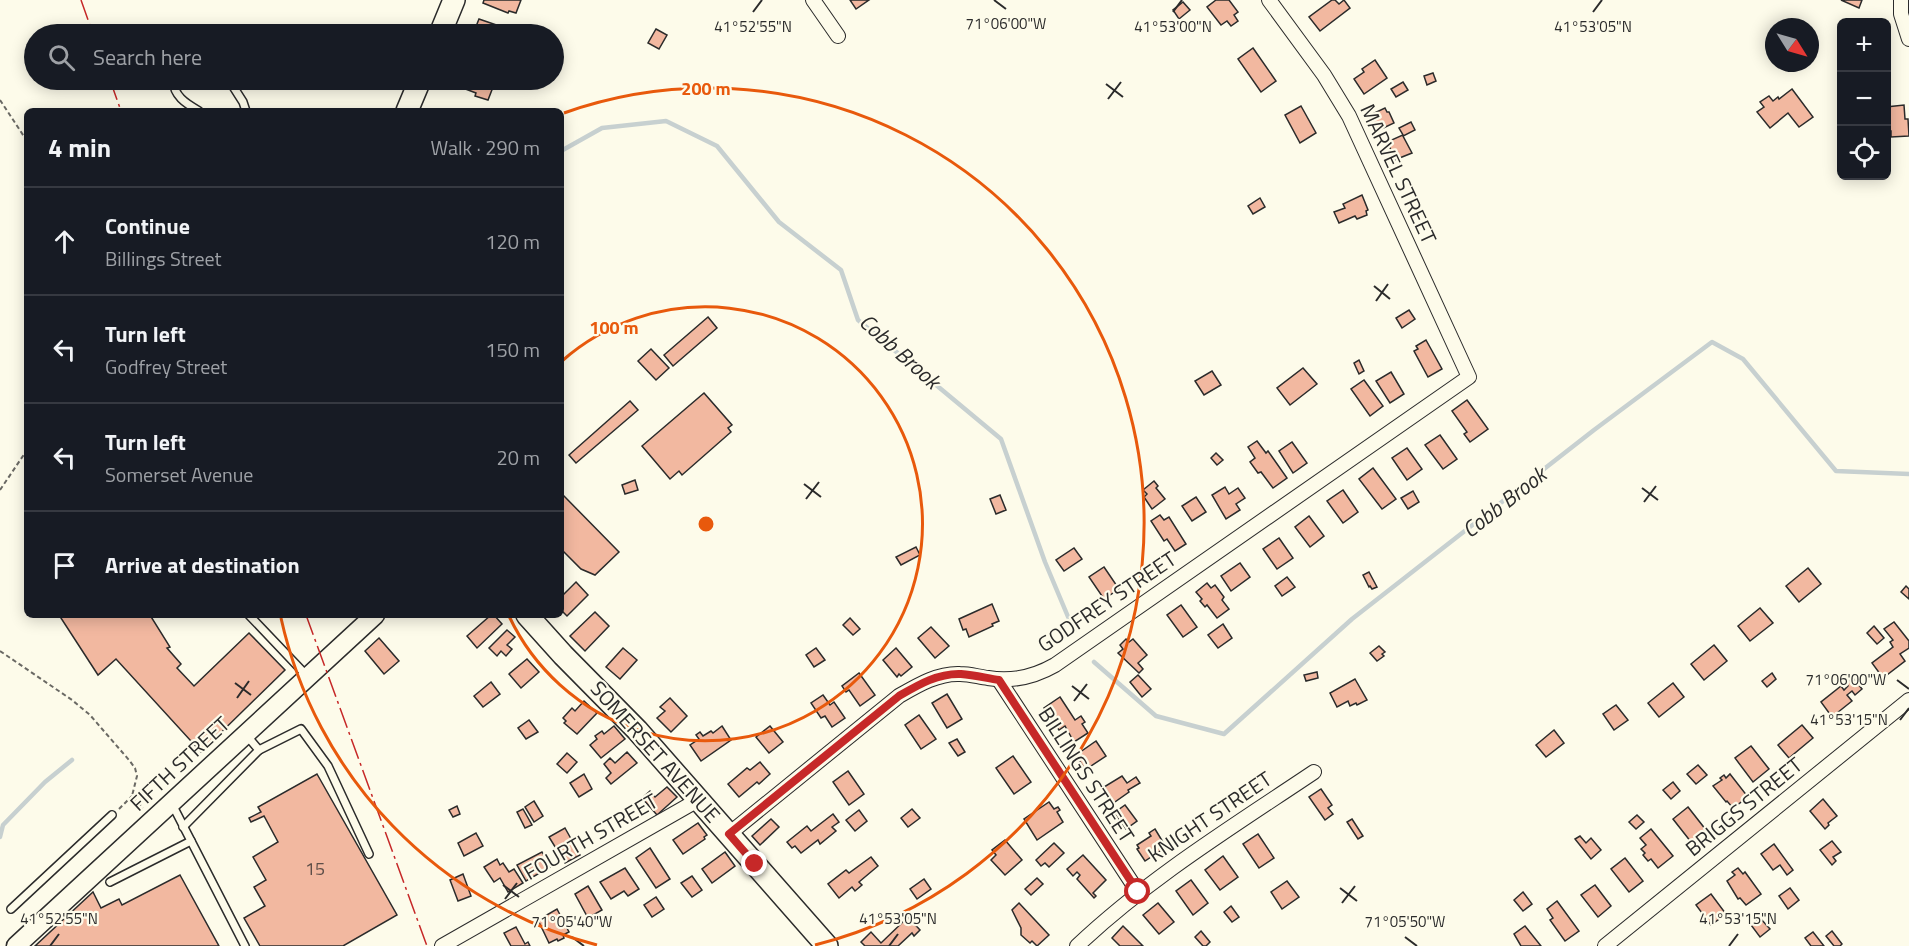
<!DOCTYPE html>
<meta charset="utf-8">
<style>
body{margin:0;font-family:"Titillium Web",sans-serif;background:#20242c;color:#f1f3f6}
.controls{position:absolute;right:18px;top:18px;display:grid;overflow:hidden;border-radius:9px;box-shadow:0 3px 15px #0003}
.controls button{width:54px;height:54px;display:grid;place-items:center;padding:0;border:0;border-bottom:2px solid #363941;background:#171b24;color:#f1f3f6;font:30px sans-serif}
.compass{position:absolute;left:1765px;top:18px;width:54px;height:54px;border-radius:50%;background:#171b24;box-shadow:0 3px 15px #0003;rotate:127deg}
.stop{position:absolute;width:18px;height:18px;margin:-14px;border:4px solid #c62828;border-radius:50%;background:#fff}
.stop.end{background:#c62828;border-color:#fff;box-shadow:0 2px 6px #0008}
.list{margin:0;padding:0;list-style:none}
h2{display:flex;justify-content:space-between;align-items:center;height:78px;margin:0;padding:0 24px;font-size:26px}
h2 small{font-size:20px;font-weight:400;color:#9ea1a6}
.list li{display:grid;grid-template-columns:39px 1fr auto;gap:18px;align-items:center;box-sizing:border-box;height:108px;padding:0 24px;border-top:2px solid #363941}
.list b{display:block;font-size:22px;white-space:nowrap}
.list p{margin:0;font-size:20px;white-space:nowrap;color:#9ea1a6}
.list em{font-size:20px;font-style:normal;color:#9ea1a6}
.icon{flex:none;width:33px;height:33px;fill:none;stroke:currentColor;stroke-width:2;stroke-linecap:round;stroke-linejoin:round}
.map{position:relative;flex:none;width:1909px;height:946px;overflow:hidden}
.search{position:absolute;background:#171b24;box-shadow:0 3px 15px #0003;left:24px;top:24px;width:540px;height:66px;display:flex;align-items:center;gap:15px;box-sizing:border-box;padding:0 21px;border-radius:33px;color:#9ea1a6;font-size:22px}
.panel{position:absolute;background:#171b24;box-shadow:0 3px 15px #0003;left:24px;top:108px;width:540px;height:510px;border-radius:9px}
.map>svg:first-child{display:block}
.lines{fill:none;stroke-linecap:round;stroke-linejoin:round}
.stream{stroke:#c7d0d0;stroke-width:4.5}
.building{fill:#f2b8a0;stroke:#2b2b2b;stroke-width:1.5}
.lane-casing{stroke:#2b2b2b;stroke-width:10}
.street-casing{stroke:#2b2b2b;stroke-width:16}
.secondary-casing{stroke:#2b2b2b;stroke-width:21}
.primary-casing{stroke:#2b2b2b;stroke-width:24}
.path{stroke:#6a6964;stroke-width:2;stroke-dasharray:4.5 3;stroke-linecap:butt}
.lane{stroke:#fdfbea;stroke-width:7}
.street{stroke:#fdfbea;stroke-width:14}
.secondary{stroke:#fdfbea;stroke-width:18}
.primary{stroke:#fdfbea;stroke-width:21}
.power{stroke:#c62828;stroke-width:1.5;stroke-dasharray:21 4.5 3 4.5;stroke-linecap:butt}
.route{stroke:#c62828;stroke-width:8}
.ticks{fill:none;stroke:#2b2b2b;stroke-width:2}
.ring{fill:none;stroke:#e8590c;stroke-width:3}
.labels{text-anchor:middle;stroke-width:4.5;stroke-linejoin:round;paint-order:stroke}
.number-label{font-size:18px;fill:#5d4e48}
.street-label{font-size:21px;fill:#2b2b2b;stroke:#fdfbea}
.water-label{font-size:22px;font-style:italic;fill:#2b2b2b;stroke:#fdfbea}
.ticks-label{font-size:15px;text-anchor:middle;fill:#2b2b2b;stroke:#fdfbea;stroke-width:4.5;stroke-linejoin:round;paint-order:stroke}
.centre{fill:#e8590c;stroke:#fdfbea;stroke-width:3}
.ring-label{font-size:18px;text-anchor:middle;font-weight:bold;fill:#e8590c;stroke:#fdfbea;stroke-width:4.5;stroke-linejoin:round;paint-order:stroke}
</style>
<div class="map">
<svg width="1909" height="946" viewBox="0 0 1909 946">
<rect width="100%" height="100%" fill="#fdfbea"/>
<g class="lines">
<!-- stream -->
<g class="stream">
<path d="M561 151 602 128 666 121 717 146 779 222 841 270 858 320 1001 439 1045 562 1074 631"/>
<path d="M1094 662 1156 716 1224 734 1352 619 1594 430 1712 342 1743 359 1836 471 1909 474"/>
<path d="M0 837 3 825 45 782 72 760"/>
</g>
</g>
<!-- building -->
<g class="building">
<path d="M484 0H521L516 13 509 11 508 13 483 3Z"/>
<path d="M850 0H869L856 9Z"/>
<path d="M1216 0H1229L1238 12 1234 15 1238 21 1231 26 1227 21 1221 25 1207 7Z"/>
<path d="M1332 0H1335L1339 4 1344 0 1350 8 1320 31 1309 17Z"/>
<path d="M1841 0H1862L1859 8Z"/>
<path d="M1183 2 1190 10 1179 19 1173 10Z"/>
<path d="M479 19 508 29 506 33 510 34 512 29 527 34H473Z"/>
<path d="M656 29 667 35 659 49 648 43Z"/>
<path d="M1253 48 1276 81 1261 92 1238 59Z"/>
<path d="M1375 60 1387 78 1364 94 1354 79 1364 72 1362 69Z"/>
<path d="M1433 73 1436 81 1427 85 1424 76Z"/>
<path d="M457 80H504L502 84 495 82 488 100 475 96 476 93 455 85Z"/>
<path d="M1403 82 1408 90 1396 97 1391 89Z"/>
<path d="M1792 89 1813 117 1799 127 1788 113 1770 128 1757 112 1764 107 1760 102 1769 96 1773 101 1778 97 1779 99Z"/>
<path d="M1904 105 1905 119H1908L1909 136 1891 137V131H1886V107Z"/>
<path d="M1301 106 1316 133 1300 143 1285 115Z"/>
<path d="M1385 108 1387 112H1389L1394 123 1375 132 1370 120 1372 119 1370 115Z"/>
<path d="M1411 122 1415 130 1403 136 1412 153 1392 161 1388 152 1391 150 1387 142 1403 135 1399 128Z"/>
<path d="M1362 195 1368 210 1366 211 1367 215 1357 219 1355 216 1339 223 1334 212 1345 208 1343 204Z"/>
<path d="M1260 198 1265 207 1253 214 1248 206Z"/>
<path d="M1409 310 1415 319 1402 328 1396 318Z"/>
<path d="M708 317 717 328 673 366 664 355Z"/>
<path d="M1426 340 1442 369 1428 377 1414 351 1418 349 1416 346Z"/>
<path d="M651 349 669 368 656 380 638 361Z"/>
<path d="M1359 360 1364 371 1359 374 1354 363Z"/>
<path d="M1303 368 1317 384 1290 405 1277 388Z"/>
<path d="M1212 371 1221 385 1204 395 1195 381Z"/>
<path d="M1391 372 1404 394 1390 403 1376 381Z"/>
<path d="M1364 380 1383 406 1370 416 1351 389Z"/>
<path d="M704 393 732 425 728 428 731 432 682 475 679 471 670 479 642 446Z"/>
<path d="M1467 400 1488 429 1470 442 1464 434 1467 432 1452 411Z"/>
<path d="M630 401 638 410 576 463 569 455Z"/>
<path d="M1440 435 1457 459 1443 469 1425 445Z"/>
<path d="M1257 441 1266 453 1268 451 1287 478 1273 488 1261 472 1258 473 1250 462 1255 458 1248 447Z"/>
<path d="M1292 442 1307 463 1293 473 1279 451Z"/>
<path d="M1407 448 1422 469 1407 480 1392 458Z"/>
<path d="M1216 453 1223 460 1217 465 1211 458Z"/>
<path d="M1373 468 1396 499 1382 509 1359 479Z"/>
<path d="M635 480 638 490 625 494 622 485Z"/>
<path d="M1154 481 1158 486 1156 488 1165 499 1152 509 1144 497 1147 494 1143 490Z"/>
<path d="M1225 487 1229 494 1238 488 1245 498 1236 504 1240 510 1226 519 1212 495Z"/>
<path d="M1343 490 1358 512 1343 523 1327 501Z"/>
<path d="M1413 491 1419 502 1408 509 1401 498Z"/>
<path d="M1000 495 1006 510 996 514 990 499Z"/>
<path d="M564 496 619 552 595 575 581 569 561 549V499Z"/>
<path d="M1196 497 1206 512 1192 521 1182 506Z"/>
<path d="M1160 515 1164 520 1169 517 1186 544 1175 551 1167 539 1164 541 1151 521Z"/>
<path d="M1309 516 1324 536 1310 547 1295 527Z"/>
<path d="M1279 538 1293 558 1277 569 1263 549Z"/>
<path d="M916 547 920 555 901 565 896 557Z"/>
<path d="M1074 548 1082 559 1064 571 1056 560Z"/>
<path d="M1240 563 1250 577 1231 591 1221 576Z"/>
<path d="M1104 567 1119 589 1104 599 1089 577Z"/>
<path d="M1808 568 1821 584 1799 602 1786 586Z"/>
<path d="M1369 572 1377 587 1372 589 1370 586 1369 587 1363 575Z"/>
<path d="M1287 577 1295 587 1282 596 1275 586Z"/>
<path d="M576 582 588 595 567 616 561 610V597Z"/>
<path d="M1207 583 1211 588 1215 585 1224 597 1222 600 1229 609 1217 618 1207 605 1205 607 1200 601 1202 599 1196 592Z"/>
<path d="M1906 586 1909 589V599L1901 592Z"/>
<path d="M992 604 999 621 992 624 993 626 969 637 966 629 963 630 959 619Z"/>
<path d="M1181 605 1197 627 1183 637 1167 615Z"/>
<path d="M1760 608 1773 623 1750 641 1738 626Z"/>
<path d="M595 612 609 626 585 651 570 636Z"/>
<path d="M59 615H150L170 647 167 648 181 664 177 668 194 686 249 633 285 670 201 752 116 659 98 675Z"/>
<path d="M491 615H494L502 624 477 648 467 636Z"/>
<path d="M850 618 860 629 853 635 843 625Z"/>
<path d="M1894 622 1909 641V648L1900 654 1905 661 1883 678 1872 663 1893 647 1890 642 1893 640 1884 629Z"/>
<path d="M1223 624 1232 638 1218 648 1208 635Z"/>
<path d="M1874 626 1884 638 1877 644 1867 633Z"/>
<path d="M931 627 949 646 935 658 918 638Z"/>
<path d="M507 630 515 637 507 645 512 649 506 656 501 651 497 656 489 648Z"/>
<path d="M379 638 399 661 384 674 365 651Z"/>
<path d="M1126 639 1129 642 1133 639 1147 655 1138 663 1143 669 1139 673 1118 653 1123 649 1120 645Z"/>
<path d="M1714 645 1727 661 1704 680 1691 664Z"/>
<path d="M1379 646 1385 652 1382 654 1384 656 1377 661 1370 653Z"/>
<path d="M623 648 637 660 620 679 606 667Z"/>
<path d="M816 648 825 660 814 667 806 655Z"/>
<path d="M896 648 912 667 901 676 899 674 897 677 883 660Z"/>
<path d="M527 659 539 672 521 688 509 674Z"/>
<path d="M1317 672 1318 678 1306 681 1304 675Z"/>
<path d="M859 673 875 695 860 706 849 690 846 692 842 686Z"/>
<path d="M1772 673 1776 679 1767 687 1762 681Z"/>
<path d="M1138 675 1151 689 1142 697 1130 682Z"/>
<path d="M1853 678 1862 689 1855 695 1852 691 1847 695 1852 701 1832 717 1821 702 1841 686 1844 690 1848 686 1846 683Z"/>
<path d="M1355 679 1367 700 1357 705 1356 703 1350 706 1348 701 1337 707 1330 693Z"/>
<path d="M491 682 500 694 483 707 474 696Z"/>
<path d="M1673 683 1684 697 1659 717 1648 703Z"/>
<path d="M947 694 962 719 947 728 932 703Z"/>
<path d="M823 695 830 705 834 702 845 718 832 727 825 716 821 718 811 703Z"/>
<path d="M1060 697 1075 720 1081 716 1085 722 1082 724 1088 733 1074 742 1065 726 1059 730 1044 708Z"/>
<path d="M670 698 687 716 671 732 657 718 665 711 660 707Z"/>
<path d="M584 701 597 713 577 734 564 723 566 721 563 718 572 708 575 711Z"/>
<path d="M1616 705 1628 720 1614 730 1603 714Z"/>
<path d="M919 715 936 739 921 749 905 725Z"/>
<path d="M529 720 538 732 526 739 518 728Z"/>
<path d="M1802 725 1813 738 1789 758 1778 745Z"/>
<path d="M614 726 625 739 601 758 590 745 597 739 595 736 602 731 604 734Z"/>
<path d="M722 726 731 740 701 761 690 745 699 739 696 735 700 732 703 736 711 731 713 733Z"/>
<path d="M770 726 783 742 769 753 756 737Z"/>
<path d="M1554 730 1564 743 1546 757 1536 745Z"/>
<path d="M957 739 965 752 958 756 949 743Z"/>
<path d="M1096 741 1106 756 1085 770 1076 755Z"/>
<path d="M1751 746 1769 769 1753 782 1735 758Z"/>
<path d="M627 752 637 763 611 784 606 778 611 773 604 764 610 758 615 763Z"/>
<path d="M567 753 577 762 567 773 557 764Z"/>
<path d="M1013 756 1031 782 1014 794 996 768Z"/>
<path d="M760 762 770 774 759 784 757 782 739 797 728 784 747 768 750 770Z"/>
<path d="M1698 765 1707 775 1696 784 1687 774Z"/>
<path d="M848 771 864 794 849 805 833 782Z"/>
<path d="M317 774 397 915 343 946H260L244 918 265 906 254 887 266 880 253 857 278 842 264 816 251 822 249 818 261 812 258 807Z"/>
<path d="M584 774 592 789 579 797 570 783Z"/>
<path d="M1730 774 1748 797 1733 808 1727 801 1726 802 1713 786 1722 780 1720 778 1724 775 1726 778Z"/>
<path d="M1122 776 1127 783 1136 777 1140 783 1128 790 1129 792 1112 804 1106 795 1108 793 1104 787Z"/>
<path d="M1673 782 1680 791 1671 799 1663 790Z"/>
<path d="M667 787 677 797 657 815 642 798 650 791 655 797Z"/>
<path d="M1321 789 1332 805 1328 808 1333 814 1325 820 1309 797Z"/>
<path d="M1823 799 1837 816 1828 823 1829 825 1825 829 1810 811Z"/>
<path d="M534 801 543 816 534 822 525 807Z"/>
<path d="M1049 802 1054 809 1058 807 1060 810 1057 812 1063 822 1037 840 1024 819Z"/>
<path d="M1125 805 1137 821 1126 829 1114 813Z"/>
<path d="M457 806 460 814 453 817 449 810Z"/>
<path d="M1688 807 1706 830 1691 842 1673 819Z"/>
<path d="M523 809 532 825 525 828 517 812Z"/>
<path d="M912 809 920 818 908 827 901 818Z"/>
<path d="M859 810 867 821 855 831 846 820Z"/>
<path d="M833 814 839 822 832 827 836 831 820 844 818 840 801 853 795 846 792 848 787 842 807 826 811 831Z"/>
<path d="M1637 815 1644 822 1636 829 1629 822Z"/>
<path d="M771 819 779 827 760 845 752 836Z"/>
<path d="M1352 819 1363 836 1358 839 1347 822Z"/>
<path d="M698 823 707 835 704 837 705 839 683 854 673 840Z"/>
<path d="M565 828 580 855 565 863 549 837Z"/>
<path d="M1155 829 1166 847 1145 861 1137 849 1139 848 1137 845 1151 836 1149 833Z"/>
<path d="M1651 829 1673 856 1658 868 1651 859 1648 861 1643 855 1645 853 1641 849 1646 845 1640 838Z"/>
<path d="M476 833 483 846 464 856 458 843Z"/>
<path d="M1258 834 1274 858 1259 868 1243 844Z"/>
<path d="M1580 836 1586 843 1591 838 1601 850 1591 859 1575 839Z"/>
<path d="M1005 840 1022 860 1005 875 991 860 996 855 992 850Z"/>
<path d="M1832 841 1841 852 1833 857 1836 861 1832 865 1820 850Z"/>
<path d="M1054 843 1064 853 1049 867 1045 863 1041 866 1036 860Z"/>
<path d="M1774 844 1793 870 1787 875 1780 865 1773 870 1761 854Z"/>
<path d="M650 848 670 879 656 888 636 858Z"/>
<path d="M542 852 550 867 526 881 517 865Z"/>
<path d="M725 852 735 866 712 883 702 869Z"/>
<path d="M1083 855 1106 880 1093 893 1096 896 1094 898 1077 879 1080 875 1077 872 1073 876 1067 869Z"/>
<path d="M1223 856 1238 877 1220 890 1205 870Z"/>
<path d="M871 857 878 866 859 882 862 885 855 891 852 887 839 898 828 884 846 870 849 873Z"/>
<path d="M1625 858 1643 881 1629 892 1611 869Z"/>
<path d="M497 859 500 865 503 863 509 872 514 869 523 883 508 892 500 878 494 882 484 867Z"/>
<path d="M625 868 639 889 628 896 624 891 611 899 600 882Z"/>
<path d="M1738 868 1743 874 1745 872 1761 894 1746 905 1740 898 1738 899 1727 881 1735 875 1732 872Z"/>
<path d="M463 874 471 896 458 901 450 880Z"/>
<path d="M180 875 219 946H35L93 892 101 908 119 899 122 905Z"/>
<path d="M692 876 702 890 692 897 681 883Z"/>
<path d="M1037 878 1043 884 1031 895 1025 889Z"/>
<path d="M924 879 931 889 917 899 910 889Z"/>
<path d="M1191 880 1208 903 1193 915 1176 891Z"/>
<path d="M1287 881 1299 897 1282 909 1271 892Z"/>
<path d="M1595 885 1611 906 1598 917 1581 895Z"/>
<path d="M588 886 602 910 588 918 575 894Z"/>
<path d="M1790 888 1799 900 1788 909 1779 896Z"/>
<path d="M1523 892 1532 904 1523 911 1514 900Z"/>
<path d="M1711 894 1726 914 1711 925 1696 905Z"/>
<path d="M656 897 664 909 652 917 644 905Z"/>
<path d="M1557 901 1579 931 1565 941 1550 920 1553 918 1547 909Z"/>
<path d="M1019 903 1049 935 1037 946 1032 941 1030 943 1021 935V928L1012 910Z"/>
<path d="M1158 903 1174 922 1159 934 1143 915Z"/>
<path d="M1231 906 1239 917 1232 922 1224 912Z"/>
<path d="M557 909 569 932 563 935 564 938 558 941 557 939 549 943 538 920Z"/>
<path d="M908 917 920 930 914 936 912 933 898 946H865L861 942 871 932 881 943Z"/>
<path d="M1760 918 1770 929 1760 937 1751 925Z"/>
<path d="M1123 926 1143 946H1120L1112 938Z"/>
<path d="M1525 926 1541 946H1521L1514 934Z"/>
<path d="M516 927 525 944 528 942 530 946H511L504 933Z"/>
<path d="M1201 931 1210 942 1206 946H1203L1195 937Z"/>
<path d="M1832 931 1842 944 1840 946H1834L1826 936Z"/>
<path d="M1813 932 1824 946H1811L1805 938Z"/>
</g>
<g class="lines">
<!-- lane casing -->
<g class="lane-casing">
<g id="lane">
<path d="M173 80C174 96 185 103 199 111"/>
<path d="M229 80 243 102 246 111"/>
<path d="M249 615 308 677"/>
<path d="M259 750 301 729 328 766 369 854"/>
<path d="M172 804 245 946"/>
<path d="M183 827 259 750 247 736"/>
<path d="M110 882 191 841"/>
<path d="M11 909 112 815"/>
</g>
</g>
<!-- street casing -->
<g class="street-casing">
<g id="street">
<path d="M813 0 838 36"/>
<path d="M1901 0V14L1909 39"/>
<path d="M999 680 1138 892"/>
<path d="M729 834 899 696C918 685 938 673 960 674 970 674 979 677 988 678 1012 682 1034 677 1055 665L1469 377 1349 116 1324 75 1269 0"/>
<path d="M442 946 698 800"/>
<path d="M1077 946C1149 878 1232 827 1314 772"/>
<path d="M1605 946 1909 700"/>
</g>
</g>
<!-- secondary casing -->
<g class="secondary-casing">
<path id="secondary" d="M16 946 375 615"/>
</g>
<!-- primary casing -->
<g class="primary-casing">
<g id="primary">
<path d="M440 34 454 0"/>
<path d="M407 111 420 80"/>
<path d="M527 615 563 655 637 730 827 946"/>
</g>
</g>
<!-- path -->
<g class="path">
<path d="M0 100 27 141"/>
<path d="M0 490 27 450"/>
<path d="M0 651 72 700 90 715 129 760 135 768 137 776 132 796 143 808"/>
<path d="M119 809 132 796"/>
</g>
<!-- lane -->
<use href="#lane" class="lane"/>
<!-- street -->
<use href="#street" class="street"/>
<!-- secondary -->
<use href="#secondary" class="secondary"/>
<!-- primary -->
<use href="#primary" class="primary"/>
<!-- power -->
<g class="power">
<path d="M81 0 93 34"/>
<path d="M110 80 121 111"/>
<path d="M306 615 427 946"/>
</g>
</g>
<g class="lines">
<!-- route -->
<path class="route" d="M755 864 729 834 899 696C918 685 938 673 961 674 974 675 986 678 999 680L1138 892"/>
</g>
<!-- ticks -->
<path class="ticks" d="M994 0 1006 9M753 12 762 0M1173 12 1182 0M1593 12 1602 0M1106 84 1123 97M1108 99 1121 82M1374 286 1390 299M1376 301 1388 284M804 484 821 497M1642 488 1658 500M806 499 819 482M1644 502 1656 486M1897 680 1909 689M235 683 251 695M1072 686 1089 699M237 698 249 681M1074 701 1087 684M1900 720 1909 708M503 885 519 897M1340 888 1357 901M505 899 517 883M1342 903 1355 886M572 937 584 946M1405 937 1417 946M50 946 59 934M889 946 898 934M1729 946 1738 934"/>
<!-- distance rings -->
<g class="ring">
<path d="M562 361A217 217 0 1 1 509 616"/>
<path d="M597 945A435 435 0 0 1 281 618M564 113A435 435 0 1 1 815 945"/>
</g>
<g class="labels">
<!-- number labels -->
<g class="number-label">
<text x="315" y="875">15</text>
</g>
<!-- street labels -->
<g class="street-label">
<text transform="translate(1398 174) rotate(65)" y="7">MARVEL STREET</text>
<text transform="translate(1107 602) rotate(-34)" y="7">GODFREY STREET</text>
<text transform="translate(655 752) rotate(48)" y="7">SOMERSET AVENUE</text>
<text transform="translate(180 764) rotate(-43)" y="7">FIFTH STREET</text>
<text transform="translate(1086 775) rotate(57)" y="7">BILLINGS STREET</text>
<text transform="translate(1744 807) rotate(-39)" y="7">BRIGGS STREET</text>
<text transform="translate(1210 817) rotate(-34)" y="7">KNIGHT STREET</text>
<text transform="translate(591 837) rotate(-30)" y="7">FOURTH STREET</text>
</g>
<!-- water labels -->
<g class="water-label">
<text transform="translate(900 351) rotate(42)" y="8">Cobb Brook</text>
<text transform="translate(1504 502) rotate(-38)" y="8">Cobb Brook</text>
</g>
</g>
<g class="ticks-label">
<text x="1006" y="29">71°06'00"W</text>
<text x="753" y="32">41°52'55"N</text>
<text x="1173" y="32">41°53'00"N</text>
<text x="1593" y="32">41°53'05"N</text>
<text x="1846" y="685">71°06'00"W</text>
<text x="1849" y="725">41°53'15"N</text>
<text x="59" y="924">41°52'55"N</text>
<text x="898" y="924">41°53'05"N</text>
<text x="1738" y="924">41°53'15"N</text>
<text x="572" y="927">71°05'40"W</text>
<text x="1405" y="927">71°05'50"W</text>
</g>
<circle cx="706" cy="524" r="9" class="centre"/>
<g class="ring-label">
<text x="706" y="95">200 m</text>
<text x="614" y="334">100 m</text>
</g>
</svg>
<div class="controls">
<button>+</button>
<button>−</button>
<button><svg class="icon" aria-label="locate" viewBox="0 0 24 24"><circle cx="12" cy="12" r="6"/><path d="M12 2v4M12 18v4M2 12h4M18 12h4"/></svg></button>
</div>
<svg class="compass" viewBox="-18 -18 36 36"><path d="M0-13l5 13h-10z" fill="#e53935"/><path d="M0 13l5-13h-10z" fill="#9ea1a6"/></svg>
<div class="stop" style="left:1138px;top:892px"></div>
<div class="stop end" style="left:755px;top:864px"></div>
<div class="search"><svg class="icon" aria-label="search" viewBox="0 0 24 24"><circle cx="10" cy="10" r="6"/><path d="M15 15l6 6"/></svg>Search here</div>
<section class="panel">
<h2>4 min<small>Walk · 290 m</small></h2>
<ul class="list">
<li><svg class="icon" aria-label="ahead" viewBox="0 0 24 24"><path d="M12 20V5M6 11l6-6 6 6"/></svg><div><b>Continue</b><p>Billings Street</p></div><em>120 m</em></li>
<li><svg class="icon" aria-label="left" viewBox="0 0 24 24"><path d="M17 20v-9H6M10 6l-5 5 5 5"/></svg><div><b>Turn left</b><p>Godfrey Street</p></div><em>150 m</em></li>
<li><svg class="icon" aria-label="left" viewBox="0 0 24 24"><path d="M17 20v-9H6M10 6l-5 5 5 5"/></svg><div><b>Turn left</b><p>Somerset Avenue</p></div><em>20 m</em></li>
<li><svg class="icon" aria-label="arrive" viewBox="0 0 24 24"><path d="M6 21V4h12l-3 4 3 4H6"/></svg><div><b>Arrive at destination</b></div></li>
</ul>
</section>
</div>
